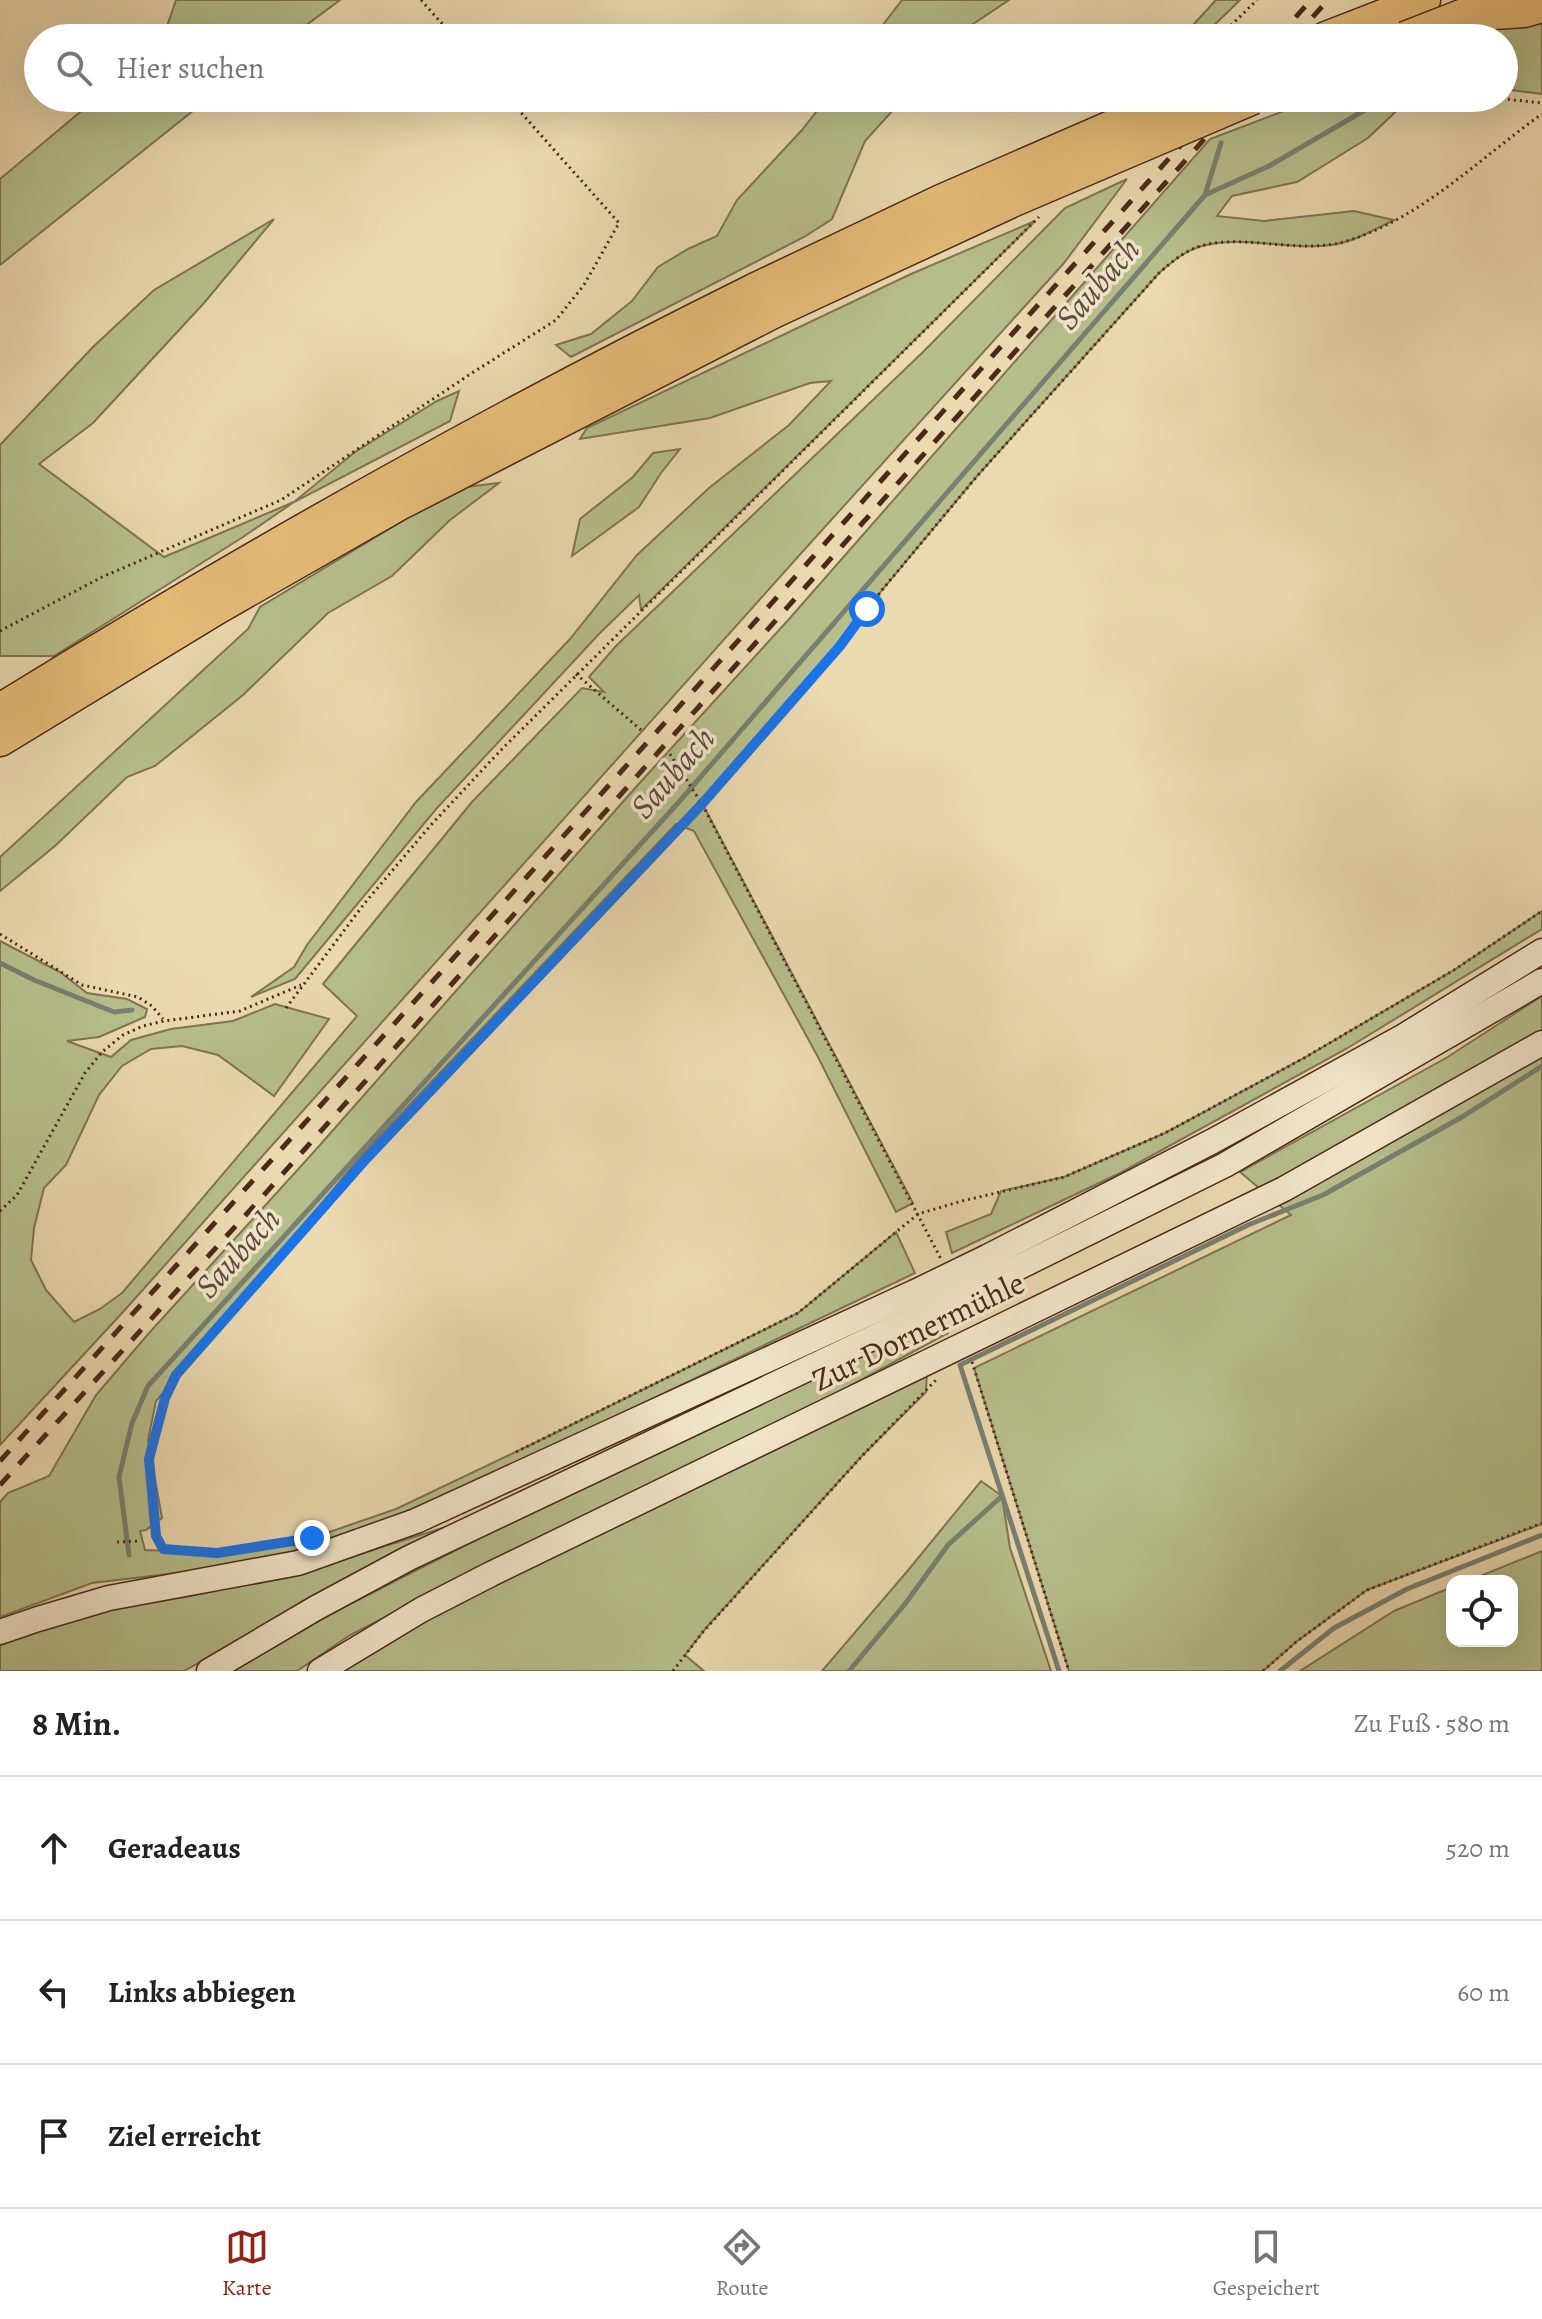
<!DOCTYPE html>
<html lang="de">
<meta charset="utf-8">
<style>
body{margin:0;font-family:Alegreya,serif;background:#f6f6f6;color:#222}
.controls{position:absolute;right:24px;bottom:24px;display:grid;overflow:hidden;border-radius:16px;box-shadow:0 8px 32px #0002}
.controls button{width:72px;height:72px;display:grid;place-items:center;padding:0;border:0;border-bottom:2px solid #e0e0e0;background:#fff;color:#222;font:40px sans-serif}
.stop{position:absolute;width:24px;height:24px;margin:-18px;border:6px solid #1a73e8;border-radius:50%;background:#fff}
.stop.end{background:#1a73e8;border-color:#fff;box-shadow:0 2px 8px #0008}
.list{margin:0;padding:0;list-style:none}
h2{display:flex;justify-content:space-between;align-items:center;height:104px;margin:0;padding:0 32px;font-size:34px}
h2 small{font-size:26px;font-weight:400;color:#767676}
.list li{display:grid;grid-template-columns:52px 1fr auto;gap:24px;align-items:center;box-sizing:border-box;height:144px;padding:0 32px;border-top:2px solid #e0e0e0}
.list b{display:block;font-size:30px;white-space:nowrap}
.list em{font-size:26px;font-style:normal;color:#767676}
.icon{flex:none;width:44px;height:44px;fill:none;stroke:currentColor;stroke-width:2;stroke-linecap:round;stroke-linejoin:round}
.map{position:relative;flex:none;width:1542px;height:1671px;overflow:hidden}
.search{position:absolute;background:#fff;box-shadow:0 8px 32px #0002;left:24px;right:24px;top:24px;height:88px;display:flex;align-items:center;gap:20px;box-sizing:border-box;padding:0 28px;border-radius:44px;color:#767676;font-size:30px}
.sheet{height:536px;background:#fff}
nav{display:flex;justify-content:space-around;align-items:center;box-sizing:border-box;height:112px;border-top:2px solid #e0e0e0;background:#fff;font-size:22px;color:#767676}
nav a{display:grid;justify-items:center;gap:4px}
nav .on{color:#8f2418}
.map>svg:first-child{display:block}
.green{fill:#b6bf8c;stroke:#807452;stroke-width:2}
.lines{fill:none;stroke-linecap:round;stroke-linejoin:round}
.stream{stroke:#798071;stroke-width:5}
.secondary-casing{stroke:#4b2819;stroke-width:27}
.highway-casing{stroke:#4b2819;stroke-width:35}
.path{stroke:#4b2819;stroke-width:3;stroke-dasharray:2 4;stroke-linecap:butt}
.secondary{stroke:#f2e6cb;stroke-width:24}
.highway{stroke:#e6bc78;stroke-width:32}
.rail{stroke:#4b2819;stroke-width:5;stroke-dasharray:14 14;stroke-linecap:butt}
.secondary-bridge-casing{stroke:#4b2819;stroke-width:27;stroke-linecap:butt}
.highway-bridge-casing{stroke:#4b2819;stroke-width:35;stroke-linecap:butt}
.secondary-bridge{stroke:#f2e6cb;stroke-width:24}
.highway-bridge{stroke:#e6bc78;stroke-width:32}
.route{stroke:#1a73e8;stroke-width:10}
.labels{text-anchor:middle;stroke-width:7;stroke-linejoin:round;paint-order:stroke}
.street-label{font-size:32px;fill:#4b2819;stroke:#f2e6cb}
.water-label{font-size:34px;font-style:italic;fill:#5e4c3e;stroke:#f2e6cb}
</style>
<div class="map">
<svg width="1542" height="1671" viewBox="0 0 1542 1671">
<rect width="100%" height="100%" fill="#ebd9af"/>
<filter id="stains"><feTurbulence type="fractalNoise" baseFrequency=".0025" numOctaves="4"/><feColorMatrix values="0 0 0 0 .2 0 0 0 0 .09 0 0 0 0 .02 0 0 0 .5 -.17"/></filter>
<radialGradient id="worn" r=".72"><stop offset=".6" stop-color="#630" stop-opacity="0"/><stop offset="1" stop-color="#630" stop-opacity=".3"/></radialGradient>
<!-- green -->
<g class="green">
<path d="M176 0H340L289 38H163Z"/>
<path d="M902 0H1009L967 28 958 38H873Z"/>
<path d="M1216 0H1240L1202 37 1181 38Z"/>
<path d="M1481 0H1542V94L1504 89V38H1454Z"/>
<path d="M97 98H209L0 265V179Z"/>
<path d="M827 98H904L865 141 832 219 804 237 571 357 556 345 591 334 632 301 658 267 688 249 717 236 737 200 802 130Z"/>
<path d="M1318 98H1410L1368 138 1297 182 1232 196 1217 216 1264 221 1354 211 1394 220C1374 230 1353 242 1331 245 1288 251 1234 233 1196 248 1182 253 1171 263 1160 272L978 475 882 590 840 646 702 803 913 1203 896 1212 818 1057 694 831 676 824 360 1157 285 1248 240 1308 156 1401 148 1440 162 1518 146 1530 140 1531 145 1550 217 1553 312 1538 396 1509 549 1436 798 1313 896 1232 915 1273 545 1450 391 1518 300 1551 194 1571 92 1583 0 1617V1502L8 1493 49 1476 96 1395 149 1333 312 1154 636 787 790 618 1210 139Z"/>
<path d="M1127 179 1064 263 804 550 123 1312 0 1445V941L60 972 87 993 127 999 147 1009 145 1017 99 1037 67 1041 111 1057 131 1040 171 1029 233 1021 275 1004 329 1019 274 1096 218 1055 182 1046 151 1049 122 1066 99 1095 66 1165 44 1188 34 1228 31 1260 46 1290 74 1322 100 1309 122 1293 357 1016 323 984 472 802 582 688 604 692 589 677 616 646 923 352 1065 208Z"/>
<path d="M274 219 204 303 93 423 39 464 164 557 294 502 355 452 437 401 459 391 450 421 294 502 243 537 54 656H0V445L93 347 154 290Z"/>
<path d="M1035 221 641 610 639 595 599 634 437 808 295 979 251 997 294 967 307 945 416 802 570 639 637 555 709 488 789 425 831 381 810 383 710 418 580 439 587 428 911 274Z"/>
<path d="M680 449 661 473 639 507 572 556 580 519 633 477 653 453Z"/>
<path d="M499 483 450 520 392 576 328 613 243 695 155 766 127 777 55 846 0 891V857L248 629 260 607 457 488Z"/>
<path d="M1542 911V929L1346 1049 1120 1173 952 1253 946 1232 991 1214 1001 1191 1064 1177 1165 1133 1304 1058 1454 970Z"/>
<path d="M1542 996V1524L1367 1590 1296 1642 1263 1671H1069L974 1368 1291 1215 1240 1172 1446 1058Z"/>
<path d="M940 1316 948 1333 783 1422 562 1527 350 1635 297 1671H233L332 1613 484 1536 879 1348Z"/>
<path d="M927 1369 926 1392 861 1457 706 1628 685 1655 704 1671H336L370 1650 541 1558Z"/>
<path d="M981 1481 1002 1496 1010 1548 1051 1671H822L910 1568Z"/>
<path d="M471 1519 316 1596 184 1671H0V1645L32 1631 77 1615 185 1597 303 1572Z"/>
<path d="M1542 1551V1671H1300L1394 1611 1452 1587V1641H1512V1581H1468Z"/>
</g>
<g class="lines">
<!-- stream -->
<g class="stream">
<path d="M1205 195 1221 143"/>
<path d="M0 963 34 980 114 1012 132 1010"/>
<path d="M129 1555 119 1477 132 1423 148 1386 678 803 1205 195 1269 166 1365 110 1373 98"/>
<path d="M849 1671 905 1604 948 1545 1002 1496"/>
<path d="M1059 1671 960 1365 1248 1225 1323 1195 1462 1117 1542 1066"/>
<path d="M1280 1671 1334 1628 1407 1589 1542 1535"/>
</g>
<!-- secondary casing -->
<g class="secondary-casing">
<g id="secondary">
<path d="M987 1257 1213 1141 1404 1036 1542 951"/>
<path d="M997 1278 1225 1165 1542 981"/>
<path d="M0 1632 38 1619 109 1598 298 1563 416 1521 915 1292"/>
<path d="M209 1671 316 1608 409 1558 925 1313"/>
<path d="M320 1671 421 1610 491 1574 1284 1189 1542 1043"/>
</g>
</g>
<!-- highway casing -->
<g class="highway-casing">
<g id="highway">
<path d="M1464 15 1524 11 1542 6"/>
<path d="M1326 38 1424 0"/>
<path d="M0 710C245 559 497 417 756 289"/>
<path d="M0 740 215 609 397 505 773 312"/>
</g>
</g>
<!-- path -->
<g class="path">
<path d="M421 0 455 38"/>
<path d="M1218 38 1257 0"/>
<path d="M1496 98 1542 103"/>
<path d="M0 631 102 577 281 500 472 373 556 320 584 285 619 223 508 98"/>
<path d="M576 674 641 730"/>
<path d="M670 754 702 804 941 1259"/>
<path d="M0 934 82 985 138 997 152 1006 163 1019"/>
<path d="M286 1008 364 904 430 826 502 749 1039 217"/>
<path d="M0 1211 17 1195 85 1073 102 1052 123 1035 143 1026 164 1021 240 1011 301 985"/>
<path d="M972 1362 1069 1671"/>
<path d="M516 1452 798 1313 918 1214 962 1201 1064 1177 1165 1133 1304 1058 1454 970 1542 911"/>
<path d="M299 1540 217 1553 163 1549 156 1536 149 1459 165 1398 176 1375 366 1159 702 804 840 646 882 590 978 475 1160 272C1171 263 1182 253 1195 248 1239 231 1298 256 1347 241 1422 218 1480 158 1542 114"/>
<path d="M117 1542 140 1541"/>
<path d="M673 1671 702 1633 861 1457 936 1380"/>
<path d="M1263 1671 1296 1642 1367 1590 1542 1523"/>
</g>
<!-- secondary -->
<use href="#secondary" class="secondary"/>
<!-- highway -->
<use href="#highway" class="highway"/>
<!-- rail -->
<g class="rail">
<path d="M1277 38 1311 0"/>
<path d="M1294 38 1328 0"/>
<path d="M0 1461 560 840 1223 98"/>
<path d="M0 1485 263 1196 1241 98"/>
</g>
<!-- secondary-bridge casing -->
<g class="secondary-bridge-casing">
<g id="secondary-bridge">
<path d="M915 1292 987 1257"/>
<path d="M925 1313 997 1278"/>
</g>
</g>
<!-- highway-bridge casing -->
<g class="highway-bridge-casing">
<g id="highway-bridge">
<path d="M1405 38 1464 15"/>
<path d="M756 289 941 201 1178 98"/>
<path d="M773 312 1014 200 1253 98"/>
</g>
</g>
<!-- secondary-bridge -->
<use href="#secondary-bridge" class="secondary-bridge"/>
<!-- highway-bridge -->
<use href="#highway-bridge" class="highway-bridge"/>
</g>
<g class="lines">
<!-- route -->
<path class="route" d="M312 1538 217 1553 163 1549 156 1536 149 1459 165 1398 176 1375 366 1159 702 804 840 646 867 609"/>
</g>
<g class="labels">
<!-- street labels -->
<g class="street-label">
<text transform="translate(918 1331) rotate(-26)" y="11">Zur Dornermühle</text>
</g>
<!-- water labels -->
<g class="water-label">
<text transform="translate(1097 283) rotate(-49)" y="12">Saubach</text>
<text transform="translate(672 772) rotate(-49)" y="12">Saubach</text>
<text transform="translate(237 1252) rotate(-48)" y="12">Saubach</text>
</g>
</g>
<rect width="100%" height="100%" filter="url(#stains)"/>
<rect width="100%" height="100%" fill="url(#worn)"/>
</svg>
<div class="controls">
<button><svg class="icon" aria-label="locate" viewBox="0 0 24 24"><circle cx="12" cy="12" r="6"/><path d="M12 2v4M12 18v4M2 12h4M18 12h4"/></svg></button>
</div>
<div class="stop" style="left:867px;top:609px"></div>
<div class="stop end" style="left:312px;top:1538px"></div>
<div class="search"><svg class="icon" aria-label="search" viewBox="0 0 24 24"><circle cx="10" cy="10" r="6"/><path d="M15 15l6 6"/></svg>Hier suchen</div>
</div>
<section class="sheet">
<h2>8 Min.<small>Zu Fuß · 580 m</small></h2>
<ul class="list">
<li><svg class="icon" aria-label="ahead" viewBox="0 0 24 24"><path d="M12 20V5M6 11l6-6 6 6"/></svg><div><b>Geradeaus</b></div><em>520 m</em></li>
<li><svg class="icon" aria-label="left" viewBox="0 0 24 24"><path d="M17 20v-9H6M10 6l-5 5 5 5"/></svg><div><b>Links abbiegen</b></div><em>60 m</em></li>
<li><svg class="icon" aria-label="arrive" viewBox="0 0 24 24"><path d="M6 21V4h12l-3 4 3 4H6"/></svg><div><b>Ziel erreicht</b></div></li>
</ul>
</section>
<nav>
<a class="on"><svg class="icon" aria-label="map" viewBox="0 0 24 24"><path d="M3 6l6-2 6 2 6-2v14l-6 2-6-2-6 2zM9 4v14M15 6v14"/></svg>Karte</a>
<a><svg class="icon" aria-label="directions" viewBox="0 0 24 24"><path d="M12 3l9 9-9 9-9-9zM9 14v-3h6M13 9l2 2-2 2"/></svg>Route</a>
<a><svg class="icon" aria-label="saved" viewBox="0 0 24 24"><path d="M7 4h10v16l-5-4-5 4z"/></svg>Gespeichert</a>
</nav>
